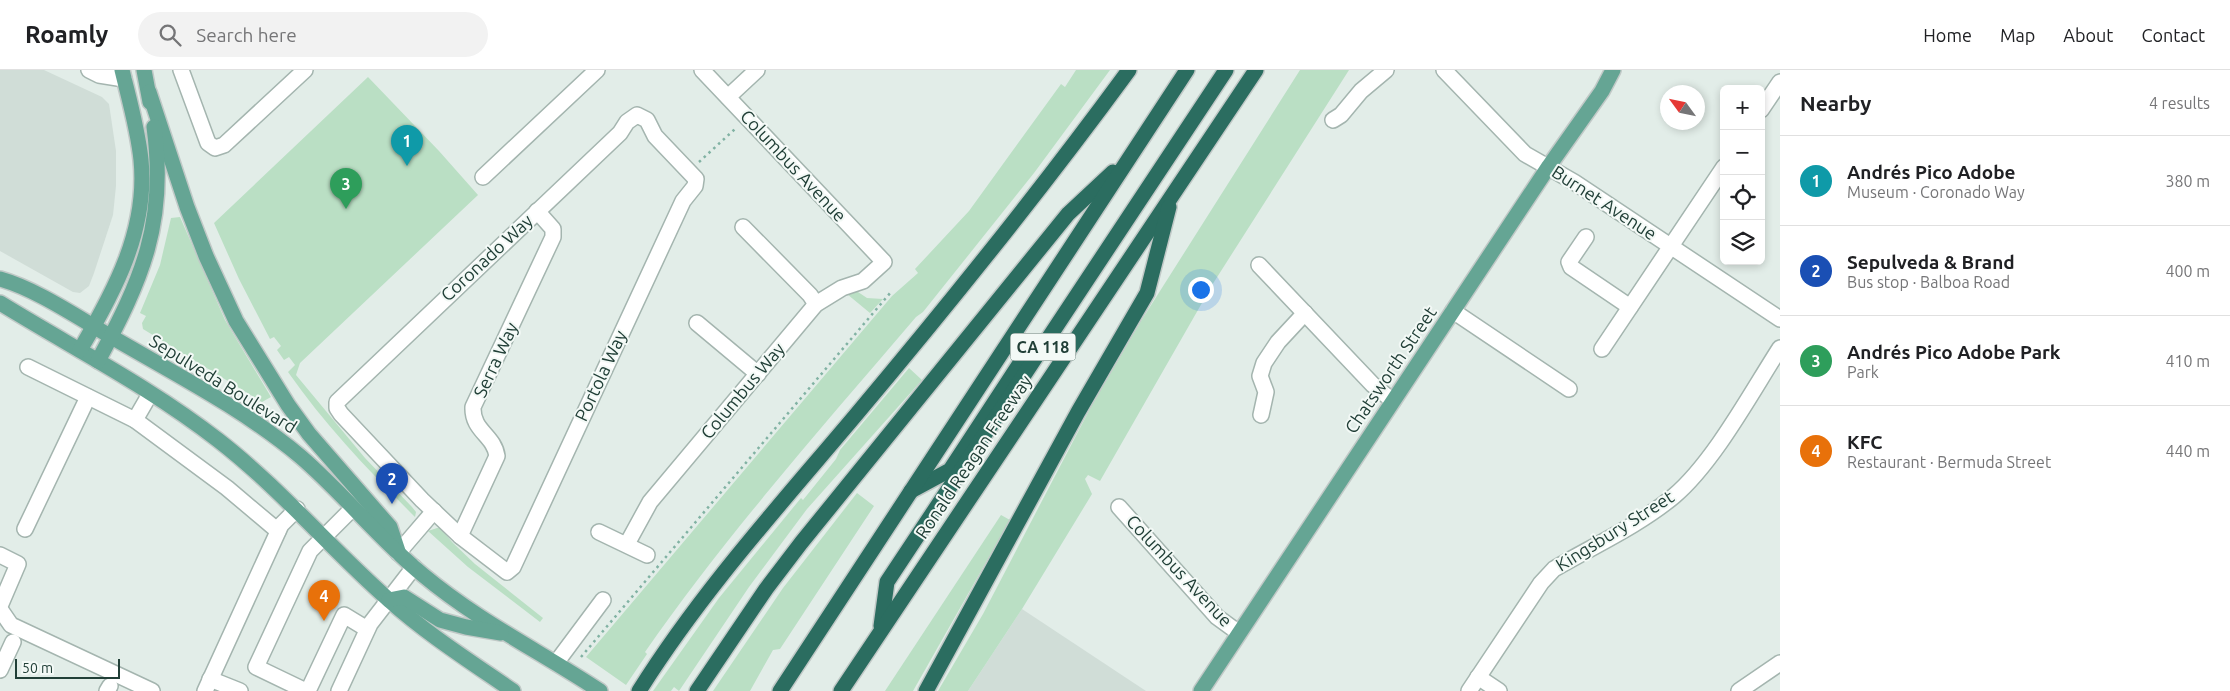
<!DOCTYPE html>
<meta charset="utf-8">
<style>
body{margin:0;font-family:Ubuntu,sans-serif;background:#f2f2f2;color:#202124}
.controls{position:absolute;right:15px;top:15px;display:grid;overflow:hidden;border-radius:8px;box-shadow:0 2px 8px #0003}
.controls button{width:45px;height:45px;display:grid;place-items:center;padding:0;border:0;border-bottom:1px solid #e0e0e0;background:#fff;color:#202124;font:25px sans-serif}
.compass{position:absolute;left:1660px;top:15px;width:45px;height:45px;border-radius:50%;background:#fff;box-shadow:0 2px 8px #0003;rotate:303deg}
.scale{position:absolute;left:15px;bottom:12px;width:105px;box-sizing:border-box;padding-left:5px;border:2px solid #213f37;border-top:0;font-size:14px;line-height:18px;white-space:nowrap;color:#213f37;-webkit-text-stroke:4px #f3f9f6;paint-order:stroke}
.you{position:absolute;left:1200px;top:219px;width:18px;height:18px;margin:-12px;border:4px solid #fff;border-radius:50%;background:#1a73e8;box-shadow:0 0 0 8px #1a73e833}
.badge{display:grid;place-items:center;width:32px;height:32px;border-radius:50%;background:#0b8043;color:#fff;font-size:16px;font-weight:700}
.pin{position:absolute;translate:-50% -41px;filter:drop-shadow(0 1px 2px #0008)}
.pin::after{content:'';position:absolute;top:26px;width:18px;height:15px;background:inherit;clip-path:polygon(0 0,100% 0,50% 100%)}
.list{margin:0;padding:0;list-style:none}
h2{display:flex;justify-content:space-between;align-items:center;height:65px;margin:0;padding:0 20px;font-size:21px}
h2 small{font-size:16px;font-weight:400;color:#757577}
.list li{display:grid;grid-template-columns:32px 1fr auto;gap:15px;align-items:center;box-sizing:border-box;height:90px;padding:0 20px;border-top:1px solid #e0e0e0}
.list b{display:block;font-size:19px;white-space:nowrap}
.list p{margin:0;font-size:16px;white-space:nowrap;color:#757577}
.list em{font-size:16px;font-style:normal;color:#757577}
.icon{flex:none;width:28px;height:28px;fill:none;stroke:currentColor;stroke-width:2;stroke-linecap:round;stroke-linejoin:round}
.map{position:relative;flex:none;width:1780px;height:621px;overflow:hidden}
header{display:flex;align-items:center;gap:30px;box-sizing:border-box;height:70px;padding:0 25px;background:#fff;border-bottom:1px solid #e0e0e0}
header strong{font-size:24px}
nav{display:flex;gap:28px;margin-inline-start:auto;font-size:18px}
.search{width:350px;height:45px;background:#f2f2f2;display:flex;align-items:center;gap:12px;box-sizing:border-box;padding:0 18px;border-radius:28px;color:#757577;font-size:19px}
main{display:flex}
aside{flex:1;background:#fff}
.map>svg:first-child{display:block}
.built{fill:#d0ddd7}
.green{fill:#badfc4}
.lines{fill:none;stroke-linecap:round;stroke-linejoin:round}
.minor-casing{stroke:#a4b5af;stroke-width:18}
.major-casing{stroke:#c1c9c7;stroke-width:18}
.highway-casing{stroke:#c1c9c7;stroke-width:18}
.path{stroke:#81b2a3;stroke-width:2.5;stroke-dasharray:2.5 4;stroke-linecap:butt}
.minor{stroke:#fff;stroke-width:15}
.major{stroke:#65a594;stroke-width:15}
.highway{stroke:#2b6d60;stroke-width:15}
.labels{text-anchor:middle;stroke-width:4;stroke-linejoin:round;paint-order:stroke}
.shield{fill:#f3f9f6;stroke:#607770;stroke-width:1}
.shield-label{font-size:16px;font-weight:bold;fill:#213f37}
.street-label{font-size:18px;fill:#213f37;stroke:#f3f9f6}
</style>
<header>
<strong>Roamly</strong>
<div class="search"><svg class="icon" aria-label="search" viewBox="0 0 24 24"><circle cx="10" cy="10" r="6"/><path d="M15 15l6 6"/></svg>Search here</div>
<nav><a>Home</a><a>Map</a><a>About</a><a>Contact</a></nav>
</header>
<main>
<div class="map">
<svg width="1780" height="621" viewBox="0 0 1780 621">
<rect width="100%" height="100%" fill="#e2ede8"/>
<!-- built -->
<g class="built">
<path d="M0 0H44L102 27 109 34 116 81V116L113 145 94 203 89 216 80 223 73 222 0 181Z"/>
<path d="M1022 539 1146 621H968Z"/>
</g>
<!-- green -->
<g class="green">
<path d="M1076 0H1110L1034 103 923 242 916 247C823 356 727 464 645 582L647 584 626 615 586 587 892 226 918 203 915 199 969 141 1061 14 1065 17Z"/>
<path d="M1300 0H1349L1214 212 1100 411 1088 405 1085 409 1092 424 1022 539 968 621H938L983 544 1092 335 1141 251Z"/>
<path d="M368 7 439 81 478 125 300 293 296 305 365 388 412 437 416 442 415 447C369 401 325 355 288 302L295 295 289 287 284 290 277 280 281 276 274 267 270 269 239 209 214 153Z"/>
<path d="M180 147 225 250 271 327 262 332 143 259 142 253 146 246 140 243 160 195 171 148Z"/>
<path d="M852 218 867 228 883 229 870 243 847 224Z"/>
<path d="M909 298 922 310 807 439 749 517 679 621 674 617 671 621H653L719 528 801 428 803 430 836 389 840 380Z"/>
<path d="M857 423 874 436 780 579 773 580 750 621H713L783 518Z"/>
<path d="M1001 445 1010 450 913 621H885Z"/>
<path d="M437 458H440L453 473 475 494 543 548 540 552 468 497 428 461Z"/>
</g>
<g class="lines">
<!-- minor casing -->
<g class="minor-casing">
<g id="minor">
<path d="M89 0 99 5 124 9"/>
<path d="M181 0 208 73 215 78 224 75 305 0"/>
<path d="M1444 0 1525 84 1574 112 1780 249"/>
<path d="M728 27 757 0"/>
<path d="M1761 40 1780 12"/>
<path d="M637 45 647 50 655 66 696 109 695 116 683 131 513 497 507 502 460 466 422 430 341 344 337 338V332L620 63 627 52Z"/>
<path d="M1333 50 1341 45 1361 21 1386 0"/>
<path d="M483 107 597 0"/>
<path d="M743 157 810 225 816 234"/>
<path d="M1586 167 1569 192 1571 197 1630 237"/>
<path d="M1259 195 1373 315 1393 331"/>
<path d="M1453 241 1569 319"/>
<path d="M697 253 758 304"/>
<path d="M1602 279 1724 97"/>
<path d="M28 297 135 350 227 418 278 461"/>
<path d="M1261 345 1266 322 1260 306 1264 293 1278 272 1305 243"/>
<path d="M135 350 150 324"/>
<path d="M1119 437 1217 547 1239 563"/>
<path d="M25 459 88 327"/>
<path d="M599 462 647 485"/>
<path d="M460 466 497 386C494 365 472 361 473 337L553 167V159L537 141"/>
<path d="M627 474 650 432 816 234 842 218 863 211 884 192 702 0"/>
<path d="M398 483 434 441"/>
<path d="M0 485 18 494 0 536"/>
<path d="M0 539 11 555 152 621"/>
<path d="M556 593 603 530"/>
<path d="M0 600 13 572"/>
<path d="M1478 607 1499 621"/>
<path d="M210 609 240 621"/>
<path d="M107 621 110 616"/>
<path d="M205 621 281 455 297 439"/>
<path d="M306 621 256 597 310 481 352 439"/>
<path d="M308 621 344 545 367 559"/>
<path d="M339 621 370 554 414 497"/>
<path d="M1469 621 1541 513 1554 499C1593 476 1638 456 1674 426 1714 392 1751 323 1780 278"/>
<path d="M1739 621 1780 593"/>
</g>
</g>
<!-- major casing -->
<g class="major-casing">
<g id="major">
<path d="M144 0 150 32"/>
<path d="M149 22 187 137 206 186 236 251 288 335 309 364 390 457 398 481"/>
<path d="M0 209C36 219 77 247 110 266 175 304 244 339 301 387 344 424 379 469 423 505 478 551 541 582 600 621"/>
<path d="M0 233C73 278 150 317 218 370 280 418 330 478 389 530 427 564 471 592 513 621"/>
<path d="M80 280C114 222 148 160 141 90 138 60 129 29 122 0"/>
<path d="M98 291C142 209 167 153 154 57"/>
<path d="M389 530 404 527 440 550 466 557 501 563"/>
<path d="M1201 621 1549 96 1602 21 1613 0"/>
</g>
</g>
<!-- highway casing -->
<g class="highway-casing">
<g id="highway">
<path d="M911 421 950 400 1024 287"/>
<path d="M881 556 887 512 1226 0"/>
<path d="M639 621C701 522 780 435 855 346 950 233 1042 119 1129 0"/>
<path d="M697 621 766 519 801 473 1068 144 1113 102"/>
<path d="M780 621 1187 0"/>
<path d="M841 621 1256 0"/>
<path d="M926 621 1078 342 1147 223 1169 137"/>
</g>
</g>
<!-- path -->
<g class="path">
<path d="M699 92 735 59"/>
<path d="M581 587 891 222"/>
</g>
<!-- minor -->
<use href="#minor" class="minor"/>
<!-- major -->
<use href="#major" class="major"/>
<!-- highway -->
<use href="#highway" class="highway"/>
</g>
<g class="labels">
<!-- shield labels -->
<rect class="shield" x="1010.5" y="263.5" width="65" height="27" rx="4"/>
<g class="shield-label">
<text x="1043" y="283">CA 118</text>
</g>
<!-- street labels -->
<g class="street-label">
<text transform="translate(793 96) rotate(47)" y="6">Columbus Avenue</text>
<text transform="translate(1604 133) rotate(33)" y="6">Burnet Avenue</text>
<text transform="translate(487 188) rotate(-43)" y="6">Coronado Way</text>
<text transform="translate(496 290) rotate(-65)" y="6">Serra Way</text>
<text transform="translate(1391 300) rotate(-56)" y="6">Chatsworth Street</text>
<text transform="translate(601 306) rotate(-65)" y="6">Portola Way</text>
<text transform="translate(223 314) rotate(32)" y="6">Sepulveda Boulevard</text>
<text transform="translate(743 321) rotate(-50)" y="6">Columbus Way</text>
<text transform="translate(974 387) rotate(-56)" y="6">Ronald Reagan Freeway</text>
<text transform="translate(1615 461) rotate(-32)" y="6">Kingsbury Street</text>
<text transform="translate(1179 501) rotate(47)" y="6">Columbus Avenue</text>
</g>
</g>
</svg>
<div class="controls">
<button>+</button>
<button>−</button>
<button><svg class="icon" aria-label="locate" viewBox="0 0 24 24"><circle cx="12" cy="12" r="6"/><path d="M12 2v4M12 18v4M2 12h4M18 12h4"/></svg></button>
<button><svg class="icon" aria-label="layers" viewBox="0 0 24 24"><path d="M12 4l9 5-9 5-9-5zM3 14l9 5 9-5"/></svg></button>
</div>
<svg class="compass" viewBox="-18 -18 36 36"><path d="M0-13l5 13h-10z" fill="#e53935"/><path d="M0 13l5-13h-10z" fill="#757577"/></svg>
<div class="scale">50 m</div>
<div class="you"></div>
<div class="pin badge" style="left:407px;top:96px;background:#0f9aa8">1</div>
<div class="pin badge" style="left:392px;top:434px;background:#1a4fb4">2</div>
<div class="pin badge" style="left:346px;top:139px;background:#2e9e5b">3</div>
<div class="pin badge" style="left:324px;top:551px;background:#e8710a">4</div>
</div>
<aside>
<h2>Nearby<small>4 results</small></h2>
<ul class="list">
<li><span class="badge" style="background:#0f9aa8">1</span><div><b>Andrés Pico Adobe</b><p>Museum · Coronado Way</p></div><em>380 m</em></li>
<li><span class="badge" style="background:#1a4fb4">2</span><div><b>Sepulveda &amp; Brand</b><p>Bus stop · Balboa Road</p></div><em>400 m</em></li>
<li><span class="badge" style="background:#2e9e5b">3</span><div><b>Andrés Pico Adobe Park</b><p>Park</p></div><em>410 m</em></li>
<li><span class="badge" style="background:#e8710a">4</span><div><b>KFC</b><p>Restaurant · Bermuda Street</p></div><em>440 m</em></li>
</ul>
</aside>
</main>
